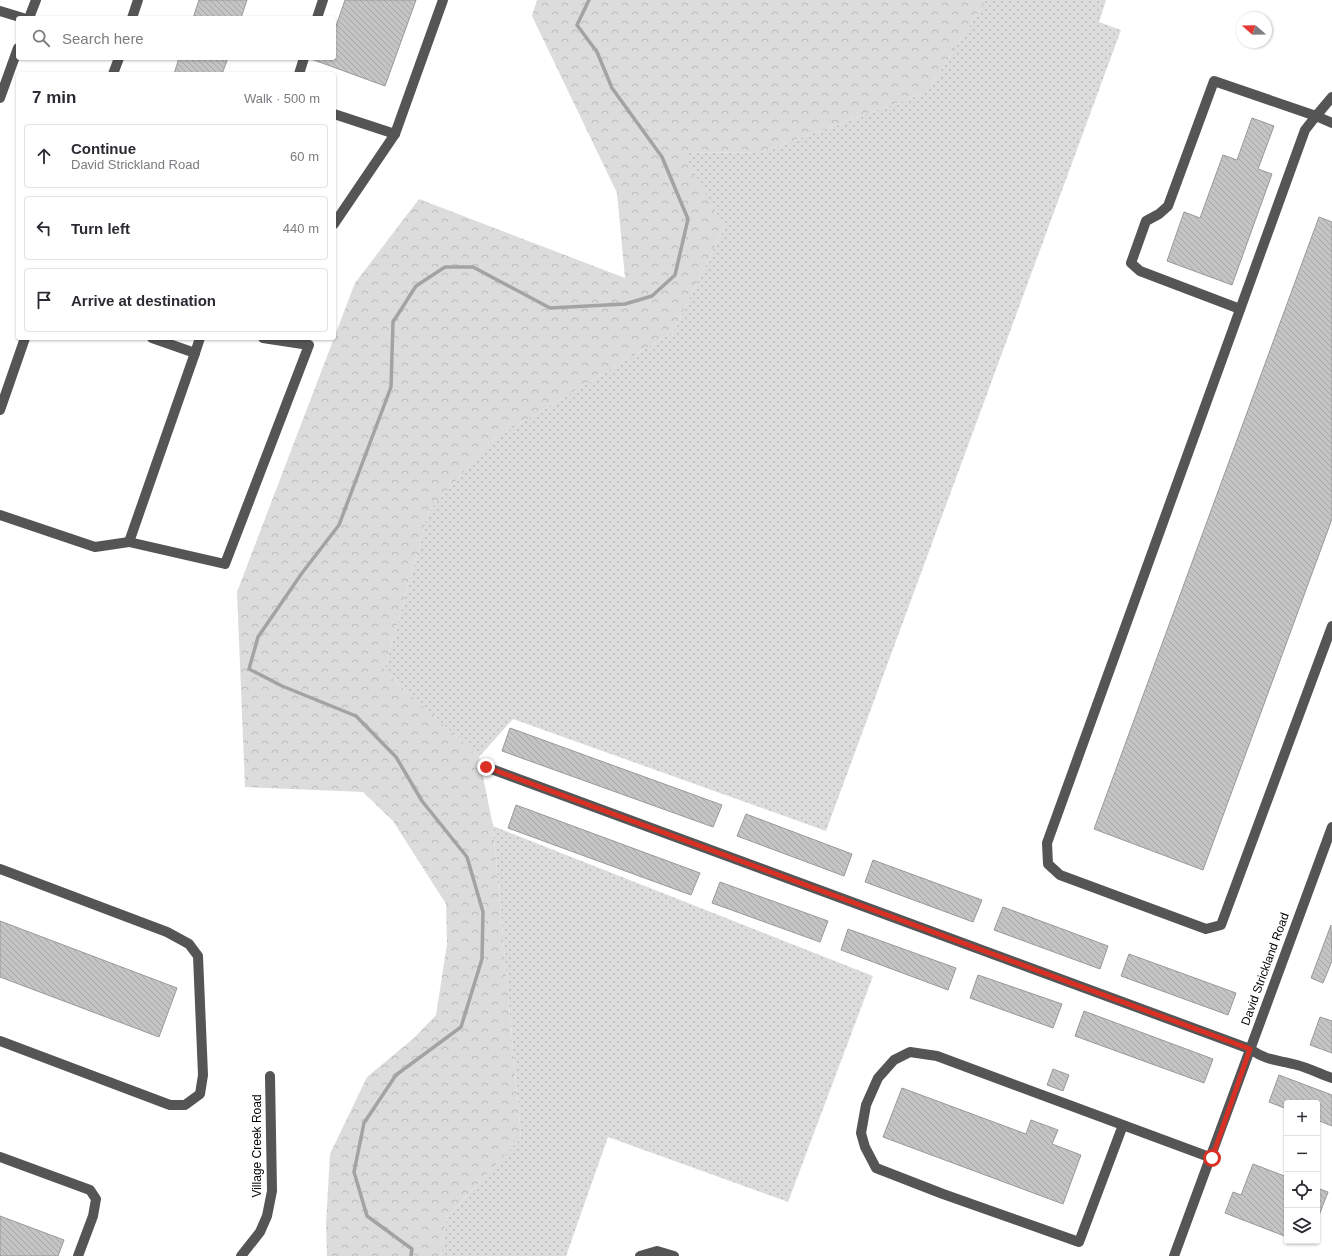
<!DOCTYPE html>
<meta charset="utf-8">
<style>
body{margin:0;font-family:Helvetica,sans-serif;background:#f2f2f3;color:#2b2b33}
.controls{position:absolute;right:12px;bottom:12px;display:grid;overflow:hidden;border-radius:4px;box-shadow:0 1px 3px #0004}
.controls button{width:36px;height:36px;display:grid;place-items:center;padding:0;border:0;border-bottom:1px solid #e1e1e2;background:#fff;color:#2b2b33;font:20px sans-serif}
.compass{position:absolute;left:1236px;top:12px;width:36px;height:36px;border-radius:50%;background:#fff;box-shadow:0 1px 3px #0004;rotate:290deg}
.stop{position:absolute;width:12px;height:12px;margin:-9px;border:3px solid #d93025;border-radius:50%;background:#fff}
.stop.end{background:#d93025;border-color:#fff;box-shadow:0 1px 4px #0008}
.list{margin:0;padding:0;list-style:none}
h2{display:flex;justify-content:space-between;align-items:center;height:52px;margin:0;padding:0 16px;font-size:17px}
h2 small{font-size:13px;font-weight:400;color:#7c7c81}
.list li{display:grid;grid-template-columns:26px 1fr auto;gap:12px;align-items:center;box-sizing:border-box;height:64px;margin:0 8px 8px;padding:0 8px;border:1px solid #e1e1e2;border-radius:4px}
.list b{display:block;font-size:15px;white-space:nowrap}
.list p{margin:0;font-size:13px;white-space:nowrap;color:#7c7c81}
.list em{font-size:13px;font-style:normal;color:#7c7c81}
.icon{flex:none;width:22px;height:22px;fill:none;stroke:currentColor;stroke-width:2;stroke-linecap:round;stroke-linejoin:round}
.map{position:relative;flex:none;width:1332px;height:1256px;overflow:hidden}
.search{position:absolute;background:#fff;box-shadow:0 1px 3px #0004;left:16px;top:16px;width:320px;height:44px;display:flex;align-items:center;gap:10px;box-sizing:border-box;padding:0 14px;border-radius:4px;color:#7c7c81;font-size:15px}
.panel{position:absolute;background:#fff;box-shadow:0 1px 3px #0004;left:16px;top:72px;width:320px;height:268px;border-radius:4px}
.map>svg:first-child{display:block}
.grass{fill:url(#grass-dots)}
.forest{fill:url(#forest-crowns)}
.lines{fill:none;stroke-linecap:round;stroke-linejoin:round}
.stream{stroke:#a3a3a3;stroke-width:3.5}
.building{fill:url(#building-back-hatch);stroke:#999}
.minor{stroke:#555;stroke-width:10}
.route{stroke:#d93025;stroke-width:5}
.labels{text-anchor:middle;stroke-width:3.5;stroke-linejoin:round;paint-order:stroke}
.street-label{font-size:12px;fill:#000;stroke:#fff}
</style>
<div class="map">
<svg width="1332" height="1256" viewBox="0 0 1332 1256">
<defs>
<pattern id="grass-dots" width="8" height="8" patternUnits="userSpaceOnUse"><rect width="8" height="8" fill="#dcdcdc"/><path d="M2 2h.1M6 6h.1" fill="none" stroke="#bbb" stroke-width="1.8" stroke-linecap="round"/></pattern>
<pattern id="forest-crowns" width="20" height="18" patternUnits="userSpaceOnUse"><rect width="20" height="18" fill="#dcdcdc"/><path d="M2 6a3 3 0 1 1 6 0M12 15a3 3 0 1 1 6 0" fill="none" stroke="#bbb"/></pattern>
<pattern id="building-back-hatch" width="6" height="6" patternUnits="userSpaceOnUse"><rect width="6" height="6" fill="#c4c4c4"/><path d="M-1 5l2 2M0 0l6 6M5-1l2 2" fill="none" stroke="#a7a7a7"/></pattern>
</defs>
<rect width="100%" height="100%" fill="#fff"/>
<!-- grass -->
<g class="grass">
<path d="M986 0H1106L1099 22 1121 30 826 831 513 719 479 757 384 671 429 511 491 441 673 332 724 228 683 153 762 152 927 92Z"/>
<path d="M493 826 873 976 788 1202 608 1137 566 1256H441L446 1218 521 1138Z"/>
</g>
<!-- forest -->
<path class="forest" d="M537 0H986L927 92 762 152 684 153 724 228 673 332 491 441 429 511 384 671 479 757 493 826 521 1138 446 1218 441 1256H327L326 1224 330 1154 367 1077 414 1038 436 1015 447 944 446 904 393 821 363 792 245 787 237 592 355 283 419 199 625 278 617 193 532 16Z"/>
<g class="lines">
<!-- stream -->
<path class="stream" d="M411 1256 412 1249 367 1216 354 1172 364 1123 396 1075 461 1027 482 959 483 912 467 857 422 801 396 757 356 716 282 686 249 669 258 637 302 573 339 525 391 387 393 322 416 286 445 267H473L550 308 625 304 652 296 675 275 688 219 662 157 612 88 597 52 577 25 589 0"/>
</g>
<!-- building -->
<g class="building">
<path d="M199 0H247L241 18H193Z"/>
<path d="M345 0H416L385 86 311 59 312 58H334V32Z"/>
<path d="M179 58H228L222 74H174Z"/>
<path d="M1252 118 1274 126 1258 169 1272 174 1232 285 1167 261 1184 212 1200 218 1223 155 1237 160Z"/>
<path d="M1319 217 1332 222V519L1203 870 1094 829Z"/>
<path d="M510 728 722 805 713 827 502 751Z"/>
<path d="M516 805 700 873 691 895 508 828Z"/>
<path d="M746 814 852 854 844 876 737 836Z"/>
<path d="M873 860 982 900 973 922 865 882Z"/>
<path d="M720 882 828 921 820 942 712 903Z"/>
<path d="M1003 907 1108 946 1100 969 994 930Z"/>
<path d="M0 921 177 988 159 1037 0 977Z"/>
<path d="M1331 925 1332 961 1323 983 1311 978Z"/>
<path d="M848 929 956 968 948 990 841 950Z"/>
<path d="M1129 954 1236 993 1228 1015 1121 976Z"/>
<path d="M978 975 1062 1004 1053 1028 970 998Z"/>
<path d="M1084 1011 1213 1059 1204 1083 1075 1036Z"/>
<path d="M1320 1017 1332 1021V1053L1310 1045Z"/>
<path d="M1053 1069 1069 1075 1063 1091 1047 1085Z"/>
<path d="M1279 1075 1332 1095V1126L1317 1120V1103H1287V1109L1269 1102Z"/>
<path d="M902 1088 1026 1134 1031 1120 1058 1130 1052 1144 1081 1155 1063 1204 883 1137Z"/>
<path d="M1253 1164 1287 1177V1237L1225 1213 1233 1192 1241 1195Z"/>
<path d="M1317 1188 1328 1192 1318 1218H1317Z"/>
<path d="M0 1216 64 1240 58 1256H0Z"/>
</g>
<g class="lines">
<!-- minor -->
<g class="minor">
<path d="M0 11 23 18"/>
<path d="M29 18 36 0"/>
<path d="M132 18 138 0"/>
<path d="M317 18 323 0"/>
<path d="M113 74 119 58"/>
<path d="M299 74 304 58"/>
<path d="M0 98 18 48"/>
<path d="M334 114 395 134 443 0"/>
<path d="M1332 123 1316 116 1305 130 1047 843 1048 864 1060 875 1206 929 1221 925 1332 626"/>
<path d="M334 224 395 134"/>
<path d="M1240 309 1140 271 1131 263 1146 221 1159 214 1168 206 1214 81 1316 116 1332 97"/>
<path d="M152 338 195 353 200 338"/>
<path d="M195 353 129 542 225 564 309 345 263 338"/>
<path d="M0 410 25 338"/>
<path d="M0 515 95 547 129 542"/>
<path d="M486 767 1250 1049C1267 1061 1278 1060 1297 1065 1309 1068 1320 1074 1332 1078"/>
<path d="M0 869 167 932 189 944 198 956 203 1075 200 1094 185 1105H170L0 1041"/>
<path d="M1123 1125 1079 1242 943 1194 876 1168 865 1147 861 1133 866 1105 878 1078 894 1060 910 1052 937 1056 1212 1158"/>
<path d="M0 1157 90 1190 96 1199 93 1216 78 1256"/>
<path d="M241 1256 260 1232 267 1216 272 1191 270 1076"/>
<path d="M640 1256 657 1251 674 1256"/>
<path d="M1174 1256 1332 827"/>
</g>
</g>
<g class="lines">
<!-- route -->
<path class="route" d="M486 767 1250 1049 1212 1158"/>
</g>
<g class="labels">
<!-- street labels -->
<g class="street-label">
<text transform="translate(1265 969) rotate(-70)" y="4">David Strickland Road</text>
<text transform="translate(257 1146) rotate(-90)" y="4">Village Creek Road</text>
</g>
</g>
</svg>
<div class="controls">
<button>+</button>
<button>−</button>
<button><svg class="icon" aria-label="locate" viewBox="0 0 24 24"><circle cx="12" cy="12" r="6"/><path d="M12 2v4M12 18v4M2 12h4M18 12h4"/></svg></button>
<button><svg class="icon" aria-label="layers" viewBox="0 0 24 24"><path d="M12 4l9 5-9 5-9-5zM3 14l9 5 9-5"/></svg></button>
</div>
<svg class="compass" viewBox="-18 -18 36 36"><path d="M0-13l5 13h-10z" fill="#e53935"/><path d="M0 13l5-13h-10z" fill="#7c7c81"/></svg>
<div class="stop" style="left:1212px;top:1158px"></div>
<div class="stop end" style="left:486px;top:767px"></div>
<div class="search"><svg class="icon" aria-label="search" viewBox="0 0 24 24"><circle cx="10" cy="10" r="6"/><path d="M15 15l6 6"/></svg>Search here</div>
<section class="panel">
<h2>7 min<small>Walk · 500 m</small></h2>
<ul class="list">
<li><svg class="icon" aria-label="ahead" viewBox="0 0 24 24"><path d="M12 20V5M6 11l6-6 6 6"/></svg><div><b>Continue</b><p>David Strickland Road</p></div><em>60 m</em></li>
<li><svg class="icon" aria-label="left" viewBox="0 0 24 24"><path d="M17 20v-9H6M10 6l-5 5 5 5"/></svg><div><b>Turn left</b></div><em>440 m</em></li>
<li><svg class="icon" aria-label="arrive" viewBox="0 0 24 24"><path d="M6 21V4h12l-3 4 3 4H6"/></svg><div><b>Arrive at destination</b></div></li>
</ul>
</section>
</div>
